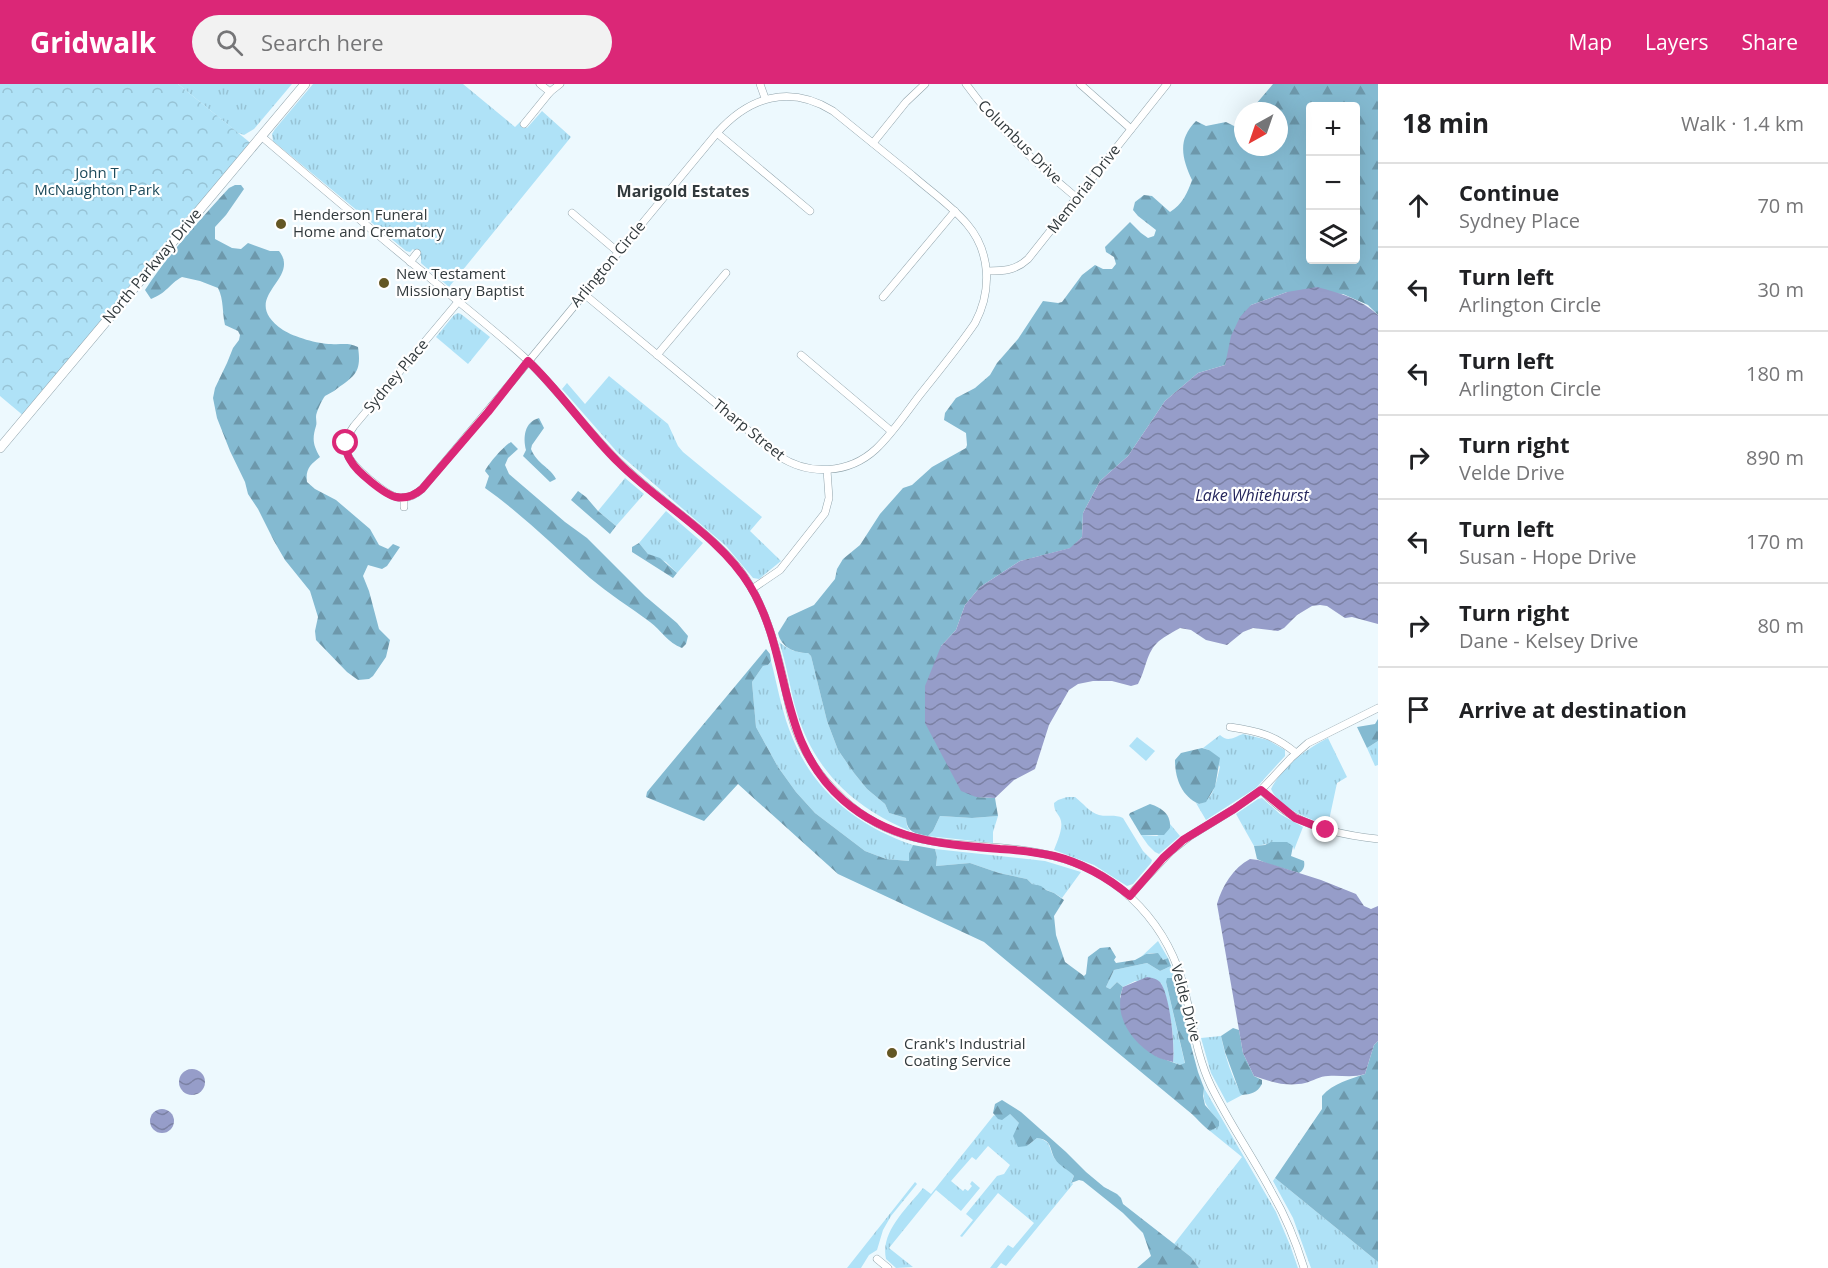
<!DOCTYPE html>
<meta charset="utf-8">
<style>
body{margin:0;font-family:"Open Sans",sans-serif;background:#f2f2f2;color:#202124}
.controls{position:absolute;right:18px;top:18px;display:grid;overflow:hidden;border-radius:6px;box-shadow:0 6px 24px #0002}
.controls button{width:54px;height:54px;display:grid;place-items:center;padding:0;border:0;border-bottom:2px solid #e0e0e0;background:#fff;color:#202124;font:30px sans-serif}
.compass{position:absolute;left:1234px;top:18px;width:54px;height:54px;border-radius:50%;background:#fff;box-shadow:0 6px 24px #0002;rotate:220deg}
.stop{position:absolute;width:18px;height:18px;margin:-14px;border:4px solid #db2777;border-radius:50%;background:#fff}
.stop.end{background:#db2777;border-color:#fff;box-shadow:0 2px 6px #0008}
.list{margin:0;padding:0;list-style:none}
h2{display:flex;justify-content:space-between;align-items:center;height:78px;margin:0;padding:0 24px;font-size:26px}
h2 small{font-size:20px;font-weight:400;color:#757577}
.list li{display:grid;grid-template-columns:39px 1fr auto;gap:18px;align-items:center;box-sizing:border-box;height:84px;padding:0 24px;border-top:2px solid #e0e0e0}
.list b{display:block;font-size:22px;white-space:nowrap}
.list p{margin:0;font-size:20px;white-space:nowrap;color:#757577}
.list em{font-size:20px;font-style:normal;color:#757577}
.icon{flex:none;width:33px;height:33px;fill:none;stroke:currentColor;stroke-width:2;stroke-linecap:round;stroke-linejoin:round}
.map{position:relative;flex:none;width:1378px;height:1184px;overflow:hidden}
header{display:flex;align-items:center;gap:36px;box-sizing:border-box;height:84px;padding:0 30px;background:#db2777;color:#fff}
header strong{font-size:28px}
nav{display:flex;gap:33px;margin-inline-start:auto;font-size:21px}
.search{width:420px;height:54px;background:#f2f2f2;display:flex;align-items:center;gap:15px;box-sizing:border-box;padding:0 21px;border-radius:33px;color:#757577;font-size:22px}
main{display:flex}
aside{flex:1;background:#fff}
.map>svg:first-child{display:block}
.grass{fill:url(#grass-tufts)}
.forest{fill:url(#forest-firs);fill-rule:evenodd}
.park{fill:url(#park-crowns)}
.pitch{fill:#afe2f7}
.water{fill:url(#water-waves)}
.lines{fill:none;stroke-linecap:round;stroke-linejoin:round}
.street-casing{stroke:#90a3ab;stroke-width:8}
.secondary-casing{stroke:#90a3ab;stroke-width:10}
.street{stroke:#fff;stroke-width:7}
.secondary{stroke:#fff;stroke-width:9}
.route{stroke:#db2777;stroke-width:8}
.poi-dot{fill:#645724;stroke:#fff;stroke-width:2}
.labels{text-anchor:middle;stroke-width:4.5;stroke-linejoin:round;paint-order:stroke}
.street-label{font-size:15px;fill:#323a3d;stroke:#fff}
.park-label{font-size:15px;fill:#1d4b5c;stroke:#fff}
.poi-label{font-size:15px;fill:#323a3d;stroke:#fff;text-anchor:start}
.neighbourhood-label{font-size:16px;font-weight:bold;fill:#323a3d;stroke:#fff}
.water-label{font-size:16px;font-style:italic;fill:#24255b;stroke:#fff}
</style>
<header>
<strong>Gridwalk</strong>
<div class="search"><svg class="icon" aria-label="search" viewBox="0 0 24 24"><circle cx="10" cy="10" r="6"/><path d="M15 15l6 6"/></svg>Search here</div>
<nav><a>Map</a><a>Layers</a><a>Share</a></nav>
</header>
<main>
<div class="map">
<svg width="1378" height="1184" viewBox="0 0 1378 1184">
<defs>
<pattern id="grass-tufts" width="24" height="20" patternUnits="userSpaceOnUse" patternTransform="scale(1.5)"><rect width="24" height="20" fill="#afe2f7"/><path d="M3 7l-1-3M5 7V3M7 7l1-3M15 17l-1-3M17 17v-4M19 17l1-3" fill="none" stroke="#97c3d5"/></pattern>
<pattern id="forest-firs" width="22" height="20" patternUnits="userSpaceOnUse" patternTransform="scale(1.5)"><rect width="22" height="20" fill="#84bad1"/><path d="M5 1l3.5 6h-7zM16 11l3.5 6h-7z" fill="#6d98ab"/></pattern>
<pattern id="park-crowns" width="20" height="18" patternUnits="userSpaceOnUse" patternTransform="scale(1.5)"><rect width="20" height="18" fill="#afe2f7"/><path d="M2 6a3 3 0 1 1 6 0M12 15a3 3 0 1 1 6 0" fill="none" stroke="#97c3d5"/></pattern>
<pattern id="water-waves" width="16" height="10" patternUnits="userSpaceOnUse" patternTransform="scale(1.5)"><rect width="16" height="10" fill="#969dc9"/><path d="M0 5q4-4 8 0t8 0" fill="none" stroke="#7b81a4"/></pattern>
</defs>
<rect width="100%" height="100%" fill="#edf9fe"/>
<!-- grass -->
<g class="grass">
<path d="M178 0H292L254 45 244 51 238 49Z"/>
<path d="M313 0H463L515 43 520 38 527 44 542 27 571 53 449 203 422 180 421 179V172L413 165 410 168 406 167 273 57 272 50 275 45Z"/>
<path d="M458 229 461 230 490 253 468 280 436 253 454 231Z"/>
<path d="M609 292 668 340 678 362 683 368 762 433 750 447 781 477 759 495 753 494 726 462 618 369 562 305 567 299 585 320Z"/>
<path d="M625 394 644 410 616 442 598 427Z"/>
<path d="M666 427 703 459 677 489 666 478 648 470 639 459Z"/>
<path d="M779 558C788 565 796 569 808 569L811 572 827 637 838 666 854 689 867 705 885 720 889 729 906 734 907 742 910 747C855 724 815 688 797 629 790 606 787 581 779 558Z"/>
<path d="M771 577C777 600 781 623 789 645 810 704 854 741 913 761L909 769V777L886 775 865 767 815 729 796 708 778 683 756 643 752 598 763 582 768 581Z"/>
<path d="M1243 650 1268 656 1285 666V672L1256 704 1206 736 1196 719 1199 720C1215 715 1216 697 1220 683L1209 666 1203 664 1220 651C1228 659 1234 653 1243 650Z"/>
<path d="M1328 654 1347 693 1337 699 1328 741C1309 735 1280 725 1271 705 1282 683 1306 665 1328 654Z"/>
<path d="M1378 657V681L1375 682 1367 664Z"/>
<path d="M1067 713H1075C1082 718 1090 729 1099 731 1107 733 1115 730 1123 734L1143 767 1152 776 1151 779 1133 800 1127 802 1094 781 1054 766C1057 758 1063 745 1061 737 1059 729 1054 729 1054 719L1058 716Z"/>
<path d="M1262 714 1280 730 1303 743 1294 766 1293 762C1281 754 1267 761 1254 762L1236 730 1258 715Z"/>
<path d="M940 732 972 734 998 732 993 748V759L928 752 933 747Z"/>
<path d="M1170 740 1180 752 1159 770 1155 768 1148 761 1141 751 1157 752 1170 744Z"/>
<path d="M935 765 1045 777 1081 788 1062 814 1054 809 1032 800 1027 795 999 789 970 779 936 782 937 773Z"/>
<path d="M1158 857 1168 874 1163 876C1161 874 1160 872 1158 871 1154 867 1145 870 1141 873Z"/>
<path d="M1147 879 1160 887 1171 882 1176 897 1172 894 1166 898 1185 980 1180 981 1173 978C1175 954 1170 921 1161 899L1135 897 1123 903 1117 898 1110 905 1106 903 1114 886Z"/>
<path d="M1221 952C1225 972 1232 994 1242 1011L1227 1019 1211 989 1201 954Z"/>
<path d="M1204 1004 1276 1128 1290 1161 1298 1184H1199L1191 1173 1174 1160 1242 1073 1210 1047 1213 1044 1216 1043 1219 1037C1210 1026 1201 1019 1204 1004Z"/>
<path d="M1010 1030 1019 1039 1027 1062 1037 1054C1053 1057 1048 1065 1055 1075 1060 1082 1069 1085 1074 1092L1071 1098 1073 1100 1006 1182 1001 1179 997 1184H990L1008 1161 1013 1164 1034 1139 998 1109 962 1153 960 1152 973 1136 966 1130 997 1092 1004 1090 1010 1081 988 1062 976 1076 972 1073 951 1097 963 1107 965 1105 968 1107 972 1102 970 1100 972 1097 980 1104 961 1127 936 1106 889 1164 913 1183 896 1184 886 1175C880 1148 907 1124 923 1104L931 1110 994 1031 995 1032Z"/>
<path d="M1275 1094 1378 1178V1184H1311L1293 1134 1273 1097Z"/>
<path d="M915 1098 917 1100 891 1132 883 1146 877 1166 869 1171 861 1184H847Z"/>
</g>
<!-- forest -->
<g class="forest">
<path d="M1273 0H1378V231L1368 221 1343 210 1287 208 1251 221 1225 281 1198 289 1165 317 1128 372 1100 397 1083 429 1082 453 1071 464 1020 477 980 503 965 521 956 546 941 562 976 713 995 714 998 732 972 734 940 732 933 747 928 752C915 749 907 749 906 734L889 729 885 720 867 705 854 689 838 666 827 637 811 572 808 569C794 569 781 563 778 549L788 533 814 521 835 495 837 485 843 475 860 461 880 430 903 404 912 401 932 383 966 364 967 361 966 349 944 336 945 329 956 314 975 304 990 291 997 279 1018 255 1043 217 1058 219 1062 218 1082 191 1095 181 1103 185H1112L1116 180 1114 173 1106 168 1105 163 1130 138 1141 149 1148 154 1154 152 1156 146 1138 132 1133 126 1135 118 1144 111 1152 112 1170 128C1182 121 1188 108 1192 96 1182 74 1177 56 1196 37L1206 42 1226 38 1234 42 1240 40 1243 36V63H1279V27H1250ZM1310 22H1356V176H1310Z"/>
<path d="M235 101H241L244 105 226 131 215 143V155L232 164 241 165 248 159 270 167H279C302 196 236 213 283 246 294 253 318 260 331 260 342 261 347 258 358 263 362 290 354 292 334 307 331 309 328 310 325 312 322 316 316 328 316 333 316 336 317 339 316 342 312 355 313 361 320 373 311 380 305 385 307 398L315 405 336 416 370 445 379 461 388 465 393 460 400 463 387 482 382 485 368 481 363 492 369 507 379 545 390 556 386 573 373 592 369 595 358 596 347 588 316 556 315 547 318 533 310 507 285 476 274 457 258 425 248 410 245 398 230 367 217 334 213 314 215 304 227 279 233 264 239 256 240 251 238 247 225 241C222 228 224 216 218 204L200 197 182 193C169 200 167 209 151 215L145 206C169 169 199 137 229 104Z"/>
<path d="M539 334 544 344 532 361 531 365C537 380 551 384 556 395L550 398 523 372 526 366C523 354 524 338 539 334Z"/>
<path d="M511 358 518 365 508 374 505 381 509 390 565 438 587 454 645 512 677 539 688 552 686 560 682 564C668 559 661 546 650 538 630 523 609 510 590 494 555 463 523 431 485 404L489 392 485 387C489 379 504 362 511 358Z"/>
<path d="M578 407 586 413 598 427 616 442 610 450 571 416Z"/>
<path d="M639 459 648 470 660 474 677 489 673 494 632 468V463Z"/>
<path d="M766 565 770 570 771 577 768 581 763 582 752 598 756 643 778 683 796 708 815 729 865 767 886 775 909 777V769L913 761 935 765 937 773 936 782 970 779 999 789 1027 795 1032 800 1041 802 1046 806 1054 809 1064 816 1054 832 1056 851 1065 878 1084 892 1086 890 1088 873 1100 864 1110 863 1116 873 1114 876 1116 879 1135 876 1146 870 1158 869 1163 876 1168 874 1171 882 1160 887 1147 879 1114 886 1106 903 1110 905 1117 898 1123 903 1120 913 1156 972 1180 981 1185 979 1166 898 1167 894H1172L1176 897 1191 962 1198 988 1204 1004 1203 1012 1205 1021 1219 1037V1042L1210 1047C1204 1043 1194 1031 1187 1026L984 858 838 790 738 700 704 737 646 713 647 708Z"/>
<path d="M1378 635V657L1367 664 1357 643 1375 640Z"/>
<path d="M1202 664 1209 666 1220 674 1215 703 1206 718 1199 720C1181 712 1175 694 1175 676L1181 669Z"/>
<path d="M1150 720C1162 724 1171 730 1170 744L1164 751H1141L1129 731 1130 729Z"/>
<path d="M1271 758H1287L1293 762 1291 772 1304 777C1305 782 1304 786 1299 789L1268 780 1257 775 1254 762 1265 761Z"/>
<path d="M1233 944 1239 946 1243 969 1254 992 1262 996V1000C1257 1009 1251 1010 1242 1011L1240 1009 1225 968 1221 952Z"/>
<path d="M1378 957V1178L1275 1094 1322 1025V1012C1333 999 1351 995 1365 990L1374 961Z"/>
<path d="M1002 1016 1021 1028 1066 1068 1086 1088 1104 1103 1117 1110 1121 1114 1123 1120 1191 1173 1199 1184H1137L1151 1172 1143 1149 1123 1129 1083 1097 1079 1096 1071 1099 1074 1092C1069 1086 1059 1082 1055 1075 1049 1065 1053 1056 1037 1054L1027 1062 1018 1063 1013 1052 1019 1039 1010 1030 1002 1036 998 1035 993 1029 995 1020Z"/>
</g>
<!-- park -->
<path class="park" d="M0 0H178L253 61 25 333 0 312Z"/>
<!-- pitch -->
<path class="pitch" d="M1137 653 1155 667 1146 677 1129 662Z"/>
<!-- water -->
<g class="water">
<path d="M1317 203C1340 209 1361 215 1378 231V540L1352 533 1345 534 1327 522 1320 521 1312 522 1297 531 1284 544 1278 547 1253 544 1243 548 1227 561 1206 556 1191 546 1180 544C1173 548 1165 552 1159 557 1146 568 1146 586 1138 600L1131 602 1112 597H1093L1078 600 1069 606 1049 641 1035 685 1014 696 995 714 976 713 961 707 925 639V602L941 562 956 546 965 521 980 503 1020 477 1070 464 1082 453 1083 429 1100 397 1128 372 1165 317 1198 289 1225 281 1231 252 1240 233 1251 221 1287 208Z"/>
<path d="M1250 775 1258 776 1321 796 1356 810 1364 822 1371 825 1378 822V957L1374 961 1365 990C1353 994 1341 991 1328 992 1320 992 1313 997 1305 999 1287 1003 1271 998 1254 992L1243 969 1217 820C1222 802 1233 784 1250 775Z"/>
<path d="M1147 893C1152 894 1156 894 1160 898 1170 911 1175 961 1173 978 1167 976 1160 975 1155 972 1130 957 1113 931 1123 903Z"/>
<circle cx="192" cy="998" r="13"/>
<circle cx="162" cy="1037" r="12"/>
</g>
<g class="lines">
<!-- street casing -->
<g class="street-casing">
<g id="street">
<path d="M540 0 550 8"/>
<path d="M760 0 765 14"/>
<path d="M966 0C997 43 1036 80 1077 114"/>
<path d="M1080 0 1131 45"/>
<path d="M524 40 550 8 560 0"/>
<path d="M717 49 810 127"/>
<path d="M261 52C315 98 369 144 424 189 457 217 492 244 524 273 560 307 587 348 623 382 659 417 708 446 739 485 764 518 775 559 784 598 787 614 790 630 796 646 804 668 818 690 835 707 902 778 976 751 1057 773 1122 790 1170 843 1185 908 1193 940 1197 973 1211 1002 1229 1039 1253 1073 1272 1109 1286 1133 1296 1158 1304 1184"/>
<path d="M873 59 906 18 925 0"/>
<path d="M572 129 618 168"/>
<path d="M410 178 417 169"/>
<path d="M987 187C1003 187 1015 187 1028 175L1167 0"/>
<path d="M883 213 955 127"/>
<path d="M458 218 354 342C337 365 350 379 368 394 386 409 401 424 422 405 522 287 618 168 717 49 749 13 789 0 833 27 859 48 886 70 912 91 930 107 951 121 967 140 991 168 992 207 975 239 958 264 938 288 919 312 906 329 892 350 876 365 849 390 809 392 779 372L584 210"/>
<path d="M657 271 726 189"/>
<path d="M801 271 891 347"/>
<path d="M404 413V423"/>
<path d="M752 505 780 486 825 429 829 414 827 386"/>
<path d="M1230 643C1258 647 1274 651 1296 669"/>
<path d="M1261 706C1271 716 1282 726 1295 733 1320 747 1350 752 1378 755"/>
<path d="M1129 812 1171 767 1190 752 1234 725 1261 706 1291 674 1308 659 1378 624"/>
<path d="M877 1175 888 1184"/>
</g>
</g>
<!-- secondary casing -->
<g class="secondary-casing">
<path id="secondary" d="M0 364 305 0"/>
</g>
<!-- street -->
<use href="#street" class="street"/>
<!-- secondary -->
<use href="#secondary" class="secondary"/>
</g>
<g class="lines">
<!-- route -->
<path class="route" d="M346 359C346 365 347 372 351 377 356 387 385 411 396 413 406 415 415 411 422 405L488 328 528 277C561 308 586 347 619 379 660 420 720 452 750 502 793 573 775 656 843 716 890 757 941 760 1000 765 1018 766 1036 768 1054 772 1082 779 1107 793 1130 812L1163 774 1183 756 1234 725 1261 706 1295 734 1326 746"/>
</g>
<!-- markers -->
<g class="poi-dot">
<circle cx="281" cy="140" r="6"/>
<circle cx="384" cy="199" r="6"/>
<circle cx="892" cy="969" r="6"/>
</g>
<g class="labels">
<!-- street labels -->
<g class="street-label">
<text transform="translate(1020 58) rotate(45)" y="5">Columbus Drive</text>
<text transform="translate(1084 105) rotate(-52)" y="5">Memorial Drive</text>
<text transform="translate(608 180) rotate(-50)" y="5">Arlington Circle</text>
<text transform="translate(152 182) rotate(-50)" y="5">North Parkway Drive</text>
<text transform="translate(396 292) rotate(-50)" y="5">Sydney Place</text>
<text transform="translate(749 346) rotate(39)" y="5">Tharp Street</text>
<text transform="translate(1186 919) rotate(75)" y="5">Velde Drive</text>
</g>
<!-- park labels -->
<g class="park-label">
<text x="97" y="94">John T<tspan x="97" dy="17">McNaughton Park</tspan></text>
</g>
<!-- poi labels -->
<g class="poi-label">
<text x="293" y="136">Henderson Funeral<tspan x="293" dy="17">Home and Crematory</tspan></text>
<text x="396" y="195">New Testament<tspan x="396" dy="17">Missionary Baptist</tspan></text>
<text x="904" y="965">Crank's Industrial<tspan x="904" dy="17">Coating Service</tspan></text>
</g>
<!-- neighbourhood labels -->
<g class="neighbourhood-label">
<text x="683" y="113">Marigold Estates</text>
</g>
<!-- water labels -->
<g class="water-label">
<text x="1252" y="417">Lake Whitehurst</text>
</g>
</g>
</svg>
<div class="controls">
<button>+</button>
<button>−</button>
<button><svg class="icon" aria-label="layers" viewBox="0 0 24 24"><path d="M12 4l9 5-9 5-9-5zM3 14l9 5 9-5"/></svg></button>
</div>
<svg class="compass" viewBox="-18 -18 36 36"><path d="M0-13l5 13h-10z" fill="#e53935"/><path d="M0 13l5-13h-10z" fill="#757577"/></svg>
<div class="stop" style="left:346px;top:359px"></div>
<div class="stop end" style="left:1326px;top:746px"></div>
</div>
<aside>
<h2>18 min<small>Walk · 1.4 km</small></h2>
<ul class="list">
<li><svg class="icon" aria-label="ahead" viewBox="0 0 24 24"><path d="M12 20V5M6 11l6-6 6 6"/></svg><div><b>Continue</b><p>Sydney Place</p></div><em>70 m</em></li>
<li><svg class="icon" aria-label="left" viewBox="0 0 24 24"><path d="M17 20v-9H6M10 6l-5 5 5 5"/></svg><div><b>Turn left</b><p>Arlington Circle</p></div><em>30 m</em></li>
<li><svg class="icon" aria-label="left" viewBox="0 0 24 24"><path d="M17 20v-9H6M10 6l-5 5 5 5"/></svg><div><b>Turn left</b><p>Arlington Circle</p></div><em>180 m</em></li>
<li><svg class="icon" aria-label="right" viewBox="0 0 24 24"><path d="M7 20v-9h11M14 6l5 5-5 5"/></svg><div><b>Turn right</b><p>Velde Drive</p></div><em>890 m</em></li>
<li><svg class="icon" aria-label="left" viewBox="0 0 24 24"><path d="M17 20v-9H6M10 6l-5 5 5 5"/></svg><div><b>Turn left</b><p>Susan - Hope Drive</p></div><em>170 m</em></li>
<li><svg class="icon" aria-label="right" viewBox="0 0 24 24"><path d="M7 20v-9h11M14 6l5 5-5 5"/></svg><div><b>Turn right</b><p>Dane - Kelsey Drive</p></div><em>80 m</em></li>
<li><svg class="icon" aria-label="arrive" viewBox="0 0 24 24"><path d="M6 21V4h12l-3 4 3 4H6"/></svg><div><b>Arrive at destination</b></div></li>
</ul>
</aside>
</main>
